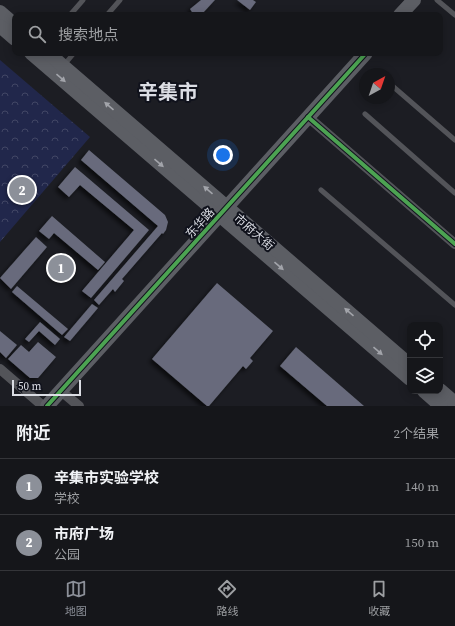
<!DOCTYPE html>
<html lang="zh">
<meta charset="utf-8">
<style>
body{margin:0;font-family:"Source Serif 4","Noto Sans SC",serif;background:#1e1f23;color:#f1f3f6}
.controls{position:absolute;right:12px;bottom:12px;display:grid;overflow:hidden;border-radius:8px;box-shadow:0 2px 10px #0003}
.controls button{width:36px;height:36px;display:grid;place-items:center;padding:0;border:0;border-bottom:1px solid #343539;background:#15161a;color:#f1f3f6;font:20px sans-serif}
.compass{position:absolute;left:359px;top:68px;width:36px;height:36px;border-radius:50%;background:#15161a;box-shadow:0 2px 10px #0003;rotate:40deg}
.scale{position:absolute;left:12px;bottom:10px;width:69px;box-sizing:border-box;padding-left:4px;border:2px solid #dbdde4;border-top:0;font-size:11px;line-height:14px;white-space:nowrap;color:#dbdde4;-webkit-text-stroke:3px #10121c;paint-order:stroke}
.you{position:absolute;left:223px;top:155px;width:14px;height:14px;margin:-10px;border:3px solid #fff;border-radius:50%;background:#1a73e8;box-shadow:0 0 0 6px #1a73e833}
.badge{display:grid;place-items:center;width:26px;height:26px;border-radius:50%;background:#8c9099;color:#fff;font-size:13px;font-weight:700}
.pin{position:absolute;translate:-50% -50%;border:2px solid #fff;box-shadow:0 1px 4px #0006}
.list{margin:0;padding:0;list-style:none}
h2{display:flex;justify-content:space-between;align-items:center;height:52px;margin:0;padding:0 16px;font-size:17px}
h2 small{font-size:13px;font-weight:400;color:#9d9fa2}
.list li{display:grid;grid-template-columns:26px 1fr auto;gap:12px;align-items:center;box-sizing:border-box;height:56px;padding:0 16px;border-top:1px solid #343539}
.list b{display:block;font-size:15px;white-space:nowrap}
.list p{margin:0;font-size:13px;white-space:nowrap;color:#9d9fa2}
.list em{font-size:13px;font-style:normal;color:#9d9fa2}
.icon{flex:none;width:22px;height:22px;fill:none;stroke:currentColor;stroke-width:2;stroke-linecap:round;stroke-linejoin:round}
.map{position:relative;flex:none;width:455px;height:406px;overflow:hidden}
.search{position:absolute;background:#15161a;box-shadow:0 2px 10px #0003;left:12px;right:12px;top:12px;height:44px;display:flex;align-items:center;gap:10px;box-sizing:border-box;padding:0 14px;border-radius:8px;color:#9d9fa2;font-size:15px}
.sheet{height:164px;background:#15161a}
nav{display:flex;justify-content:space-around;align-items:center;box-sizing:border-box;height:56px;border-top:1px solid #343539;background:#15161a;font-size:11px;color:#9d9fa2}
nav a{display:grid;justify-items:center;gap:2px}
nav .on{color:#8c9099}
.map>svg:first-child{display:block}
.park{fill:url(#park-crowns)}
.building{fill:#686b7b;filter:url(#shadow)}
.lines{fill:none;stroke-linecap:round;stroke-linejoin:round}
.lane{stroke:#535459;stroke-width:5}
.street{stroke:#535459;stroke-width:10}
.secondary{stroke:#5c5e64;stroke-width:14}
.cycleway-casing{stroke:#10121c;stroke-width:6}
.cycleway{stroke:#4ca352;stroke-width:4}
.oneway{fill:#a2a4aa}
.labels{text-anchor:middle;stroke-width:4;stroke-linejoin:round;paint-order:stroke}
.street-label{font-size:12px;fill:#dbdde4;stroke:#10121c}
.town-label{font-size:20px;font-weight:bold;fill:#dbdde4;stroke:#10121c}
</style>
<div class="map">
<svg width="455" height="406" viewBox="0 0 455 406">
<defs>
<pattern id="park-crowns" width="20" height="18" patternUnits="userSpaceOnUse"><rect width="20" height="18" fill="#21274b"/><path d="M2 6a3 3 0 1 1 6 0M12 15a3 3 0 1 1 6 0" fill="none" stroke="#414665"/></pattern>
<filter id="shadow"><feDropShadow dx="-3" dy="3" stdDeviation="2" flood-color="#0009"/></filter>
</defs>
<rect width="100%" height="100%" fill="#1c1d23"/>
<!-- park -->
<path class="park" d="M0 60 90 137 0 242Z"/>
<!-- building -->
<g class="building">
<path d="M201 0H215L201 15H194L190 9Z"/>
<path d="M237 0H253L256 2 250 10Z"/>
<path d="M89 150 165 215 168 222 166 230 163 234 162 233 122 279 124 281 115 292 113 289 99 305 94 300 158 226 81 160Z"/>
<path d="M75 167 149 230 91 298 82 291 134 230 80 185 69 197 58 187Z"/>
<path d="M52 216 105 262 98 270 54 233 49 239 39 231Z"/>
<path d="M36 237 47 247 11 289 0 278Z"/>
<path d="M217 283 273 331 250 358 253 361 246 369 243 366 209 406H207L152 359Z"/>
<path d="M17 286 68 329 62 335 12 292Z"/>
<path d="M92 304 98 308 70 341 64 337Z"/>
<path d="M40 322 60 339 55 345 39 331 29 342 25 339Z"/>
<path d="M0 331 17 345 6 358 0 352Z"/>
<path d="M38 342 56 357 38 378H30L8 359 21 345 29 352Z"/>
<path d="M296 347 364 406H327L280 366Z"/>
</g>
<g class="lines">
<!-- lane -->
<g class="lane">
<path d="M437 0 455 15"/>
<path d="M70 15 83 0"/>
<path d="M107 15 120 0"/>
<path d="M64 65 74 53"/>
<path d="M389 83 455 140"/>
<path d="M365 114 455 193"/>
<path d="M321 190 455 305"/>
</g>
<!-- street -->
<g class="street">
<path d="M308 117 455 244"/>
<path d="M0 369 43 406"/>
<path d="M61 391 79 406"/>
</g>
<!-- secondary -->
<g class="secondary">
<path d="M0 12 15 25"/>
<path d="M400 15 414 0"/>
<path d="M0 26 15 39"/>
<path d="M31 53 410 379"/>
<path d="M48 53 410 365"/>
<path d="M440 390 455 403"/>
<path d="M424 391 441 406"/>
<path d="M47 406 366 53"/>
</g>
<!-- cycleway casing -->
<g class="cycleway-casing">
<g id="cycleway">
<path d="M308 117 455 244"/>
<path d="M47 406 366 53"/>
</g>
</g>
<!-- cycleway -->
<use href="#cycleway" class="cycleway"/>
</g>
<!-- one-way arrows -->
<defs><path id="oneway-solid" d="M-6-.8H1V-3.2L6.5 0L1 3.2V.8H-6Z"/></defs>
<g class="oneway">
<use href="#oneway-solid" transform="translate(61 78) rotate(41)"/>
<use href="#oneway-solid" transform="translate(109 106) rotate(-139)"/>
<use href="#oneway-solid" transform="translate(159 163) rotate(41)"/>
<use href="#oneway-solid" transform="translate(208 190) rotate(-139)"/>
<use href="#oneway-solid" transform="translate(279 266) rotate(41)"/>
<use href="#oneway-solid" transform="translate(349 312) rotate(-139)"/>
<use href="#oneway-solid" transform="translate(378 351) rotate(41)"/>
</g>
<g class="labels">
<!-- street labels -->
<g class="street-label">
<text transform="translate(200 223) rotate(-48)" y="4">东华路</text>
<text transform="translate(254 232) rotate(41)" y="4">市府大街</text>
</g>
<!-- town labels -->
<g class="town-label">
<text x="168" y="99">辛集市</text>
</g>
</g>
</svg>
<div class="controls">
<button><svg class="icon" aria-label="locate" viewBox="0 0 24 24"><circle cx="12" cy="12" r="6"/><path d="M12 2v4M12 18v4M2 12h4M18 12h4"/></svg></button>
<button><svg class="icon" aria-label="layers" viewBox="0 0 24 24"><path d="M12 4l9 5-9 5-9-5zM3 14l9 5 9-5"/></svg></button>
</div>
<svg class="compass" viewBox="-18 -18 36 36"><path d="M0-13l5 13h-10z" fill="#e53935"/><path d="M0 13l5-13h-10z" fill="#9d9fa2"/></svg>
<div class="scale">50 m</div>
<div class="you"></div>
<div class="pin badge" style="left:61px;top:268px">1</div>
<div class="pin badge" style="left:22px;top:190px">2</div>
<div class="search"><svg class="icon" aria-label="search" viewBox="0 0 24 24"><circle cx="10" cy="10" r="6"/><path d="M15 15l6 6"/></svg>搜索地点</div>
</div>
<section class="sheet">
<h2>附近<small>2个结果</small></h2>
<ul class="list">
<li><span class="badge">1</span><div><b>辛集市实验学校</b><p>学校</p></div><em>140 m</em></li>
<li><span class="badge">2</span><div><b>市府广场</b><p>公园</p></div><em>150 m</em></li>
</ul>
</section>
<nav>
<a class="on"><svg class="icon" aria-label="map" viewBox="0 0 24 24"><path d="M3 6l6-2 6 2 6-2v14l-6 2-6-2-6 2zM9 4v14M15 6v14"/></svg>地图</a>
<a><svg class="icon" aria-label="directions" viewBox="0 0 24 24"><path d="M12 3l9 9-9 9-9-9zM9 14v-3h6M13 9l2 2-2 2"/></svg>路线</a>
<a><svg class="icon" aria-label="saved" viewBox="0 0 24 24"><path d="M7 4h10v16l-5-4-5 4z"/></svg>收藏</a>
</nav>
